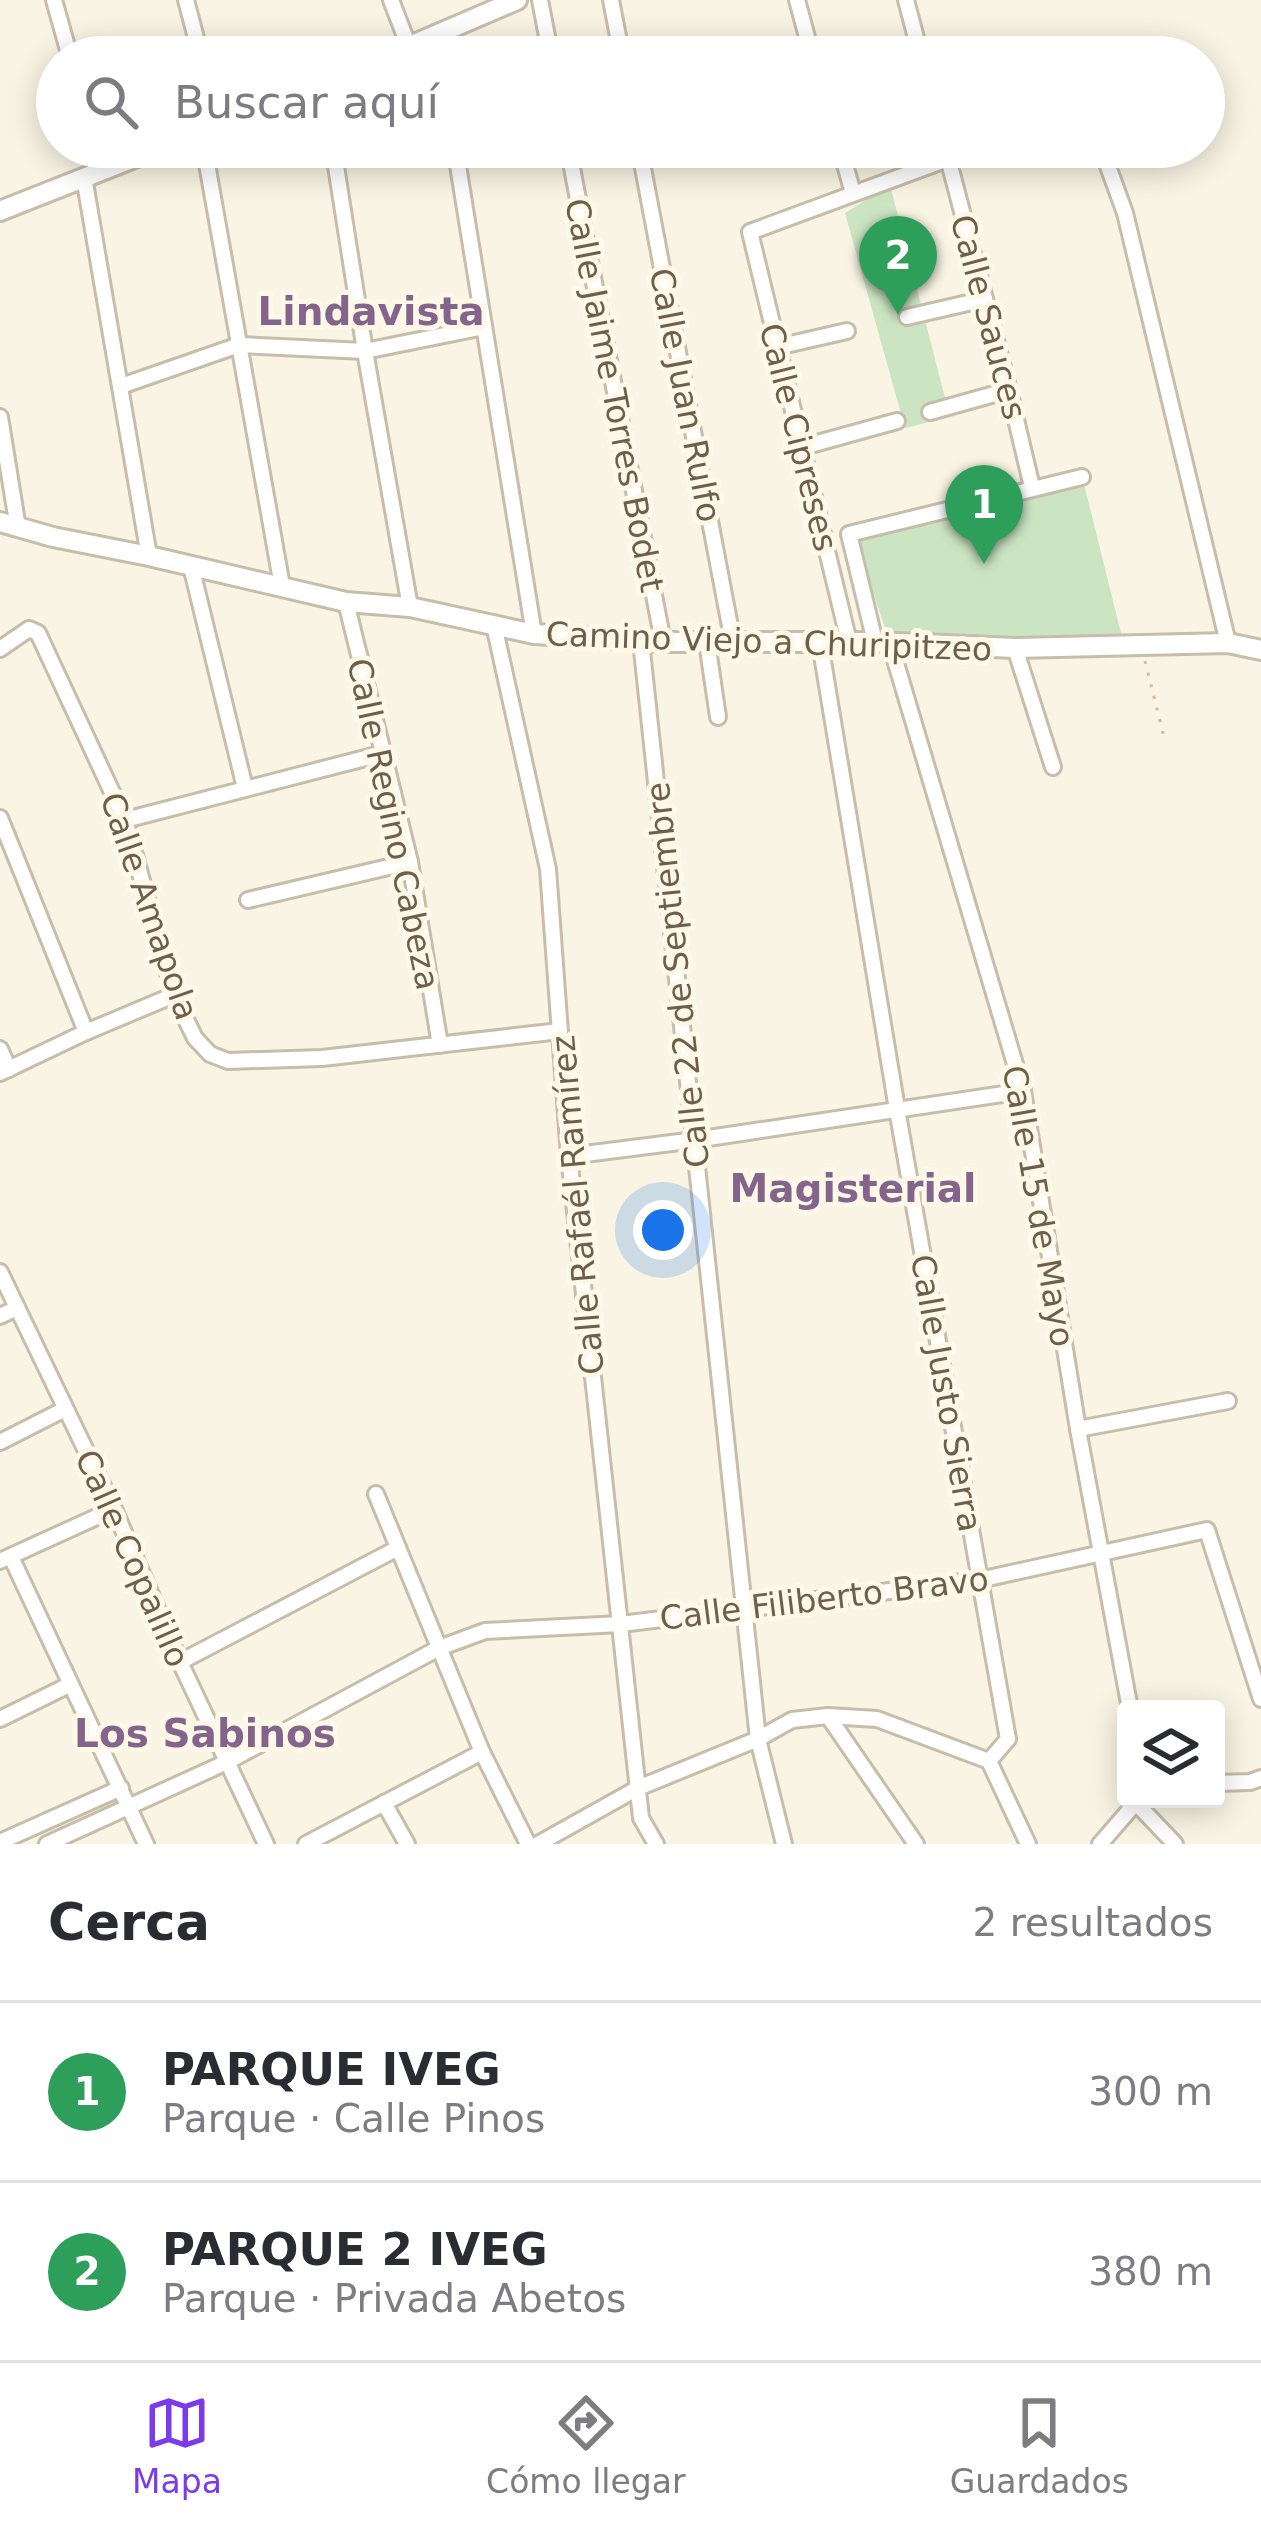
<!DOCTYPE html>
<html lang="es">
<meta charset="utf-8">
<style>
body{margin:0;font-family:"DejaVu Sans",sans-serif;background:#f2f2f3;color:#2b2b33}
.controls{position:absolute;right:36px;bottom:36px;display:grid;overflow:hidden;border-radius:12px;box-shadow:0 6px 30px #0003}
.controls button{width:108px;height:108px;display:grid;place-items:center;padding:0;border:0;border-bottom:3px solid #e1e1e2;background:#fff;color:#2b2b33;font:60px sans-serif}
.you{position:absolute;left:663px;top:1230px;width:42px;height:42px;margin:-30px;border:9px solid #fff;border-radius:50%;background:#1a73e8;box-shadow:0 0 0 18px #1a73e833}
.badge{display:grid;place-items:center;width:78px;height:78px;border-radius:50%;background:#7c3aed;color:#fff;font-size:39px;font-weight:700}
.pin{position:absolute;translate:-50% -99px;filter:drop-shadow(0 3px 6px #0008)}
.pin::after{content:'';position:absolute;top:63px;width:42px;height:36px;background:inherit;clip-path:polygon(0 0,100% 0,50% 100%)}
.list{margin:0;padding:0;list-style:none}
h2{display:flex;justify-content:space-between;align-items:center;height:156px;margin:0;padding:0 48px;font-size:51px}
h2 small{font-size:39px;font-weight:400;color:#7c7c81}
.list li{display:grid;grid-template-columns:78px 1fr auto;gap:36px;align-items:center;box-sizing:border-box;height:180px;padding:0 48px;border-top:3px solid #e1e1e2}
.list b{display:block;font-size:45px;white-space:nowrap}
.list p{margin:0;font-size:39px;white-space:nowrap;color:#7c7c81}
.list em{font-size:39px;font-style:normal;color:#7c7c81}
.icon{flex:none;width:66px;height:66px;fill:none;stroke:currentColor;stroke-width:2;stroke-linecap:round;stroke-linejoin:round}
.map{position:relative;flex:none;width:1261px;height:1844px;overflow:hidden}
.search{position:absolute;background:#fff;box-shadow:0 6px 30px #0003;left:36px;right:36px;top:36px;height:132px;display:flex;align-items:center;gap:30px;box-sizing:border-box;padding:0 42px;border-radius:66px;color:#7c7c81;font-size:45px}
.sheet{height:516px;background:#fff}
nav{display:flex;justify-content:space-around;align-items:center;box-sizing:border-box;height:168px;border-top:3px solid #e1e1e2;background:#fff;font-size:33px;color:#7c7c81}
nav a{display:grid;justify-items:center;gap:6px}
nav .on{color:#7c3aed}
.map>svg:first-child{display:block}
.green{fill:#cbe5c3}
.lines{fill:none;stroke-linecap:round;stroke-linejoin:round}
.minor-casing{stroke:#c8bdab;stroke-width:20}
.tertiary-casing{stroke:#c8bdab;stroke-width:24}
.path{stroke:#d0bba1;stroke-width:3;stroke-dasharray:3 9;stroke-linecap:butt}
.minor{stroke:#fff;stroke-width:14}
.tertiary{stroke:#fff;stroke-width:18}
.labels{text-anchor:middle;stroke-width:10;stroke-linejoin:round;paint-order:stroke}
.street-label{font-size:33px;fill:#6e5e4c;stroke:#fdf8e8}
.quarter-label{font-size:39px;font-weight:bold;fill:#84648b;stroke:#fdf8e8}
</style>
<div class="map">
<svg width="1261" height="1844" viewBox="0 0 1261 1844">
<rect width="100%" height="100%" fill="#f9f4e3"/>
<!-- green -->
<g class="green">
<path d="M890 185 950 417 905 428 845 213Z"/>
<path d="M1081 472 1124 645 890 643 852 530Z"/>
</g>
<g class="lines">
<!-- minor casing -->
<g class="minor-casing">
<g id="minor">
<path d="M54 0 70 57"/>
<path d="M186 0 201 57"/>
<path d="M391 0 409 47"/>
<path d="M540 0 551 57"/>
<path d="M611 0 622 57"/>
<path d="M906 0 921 57"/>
<path d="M437 34 440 57"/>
<path d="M1066 55 1067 57"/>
<path d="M785 57 806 45 807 37 797 0"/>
<path d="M95 147 102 171"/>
<path d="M204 147 282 586"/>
<path d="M333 147 365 351 410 607"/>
<path d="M455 147 534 634"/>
<path d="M568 147 663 642"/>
<path d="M639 147 733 642"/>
<path d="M840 147 853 193"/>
<path d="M945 147 1009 390 1032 487"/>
<path d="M1101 147 1125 213 1228 643"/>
<path d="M703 152 715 147"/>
<path d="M84 177 149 556"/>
<path d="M907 317 985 299"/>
<path d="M777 347 847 331"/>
<path d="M121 386 239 345 365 351 484 327"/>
<path d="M930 412 1009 390"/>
<path d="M0 417 18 528"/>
<path d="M803 447 897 421"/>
<path d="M191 566 245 788"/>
<path d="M346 602 410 862 440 1045"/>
<path d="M494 625 548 869 569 1156 641 1818 656 1844"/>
<path d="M641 641 758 1739 784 1844"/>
<path d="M707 642 718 717"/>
<path d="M849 642 750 232 948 159"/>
<path d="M875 642 849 534 1082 477"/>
<path d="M820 643 897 1109 1008 1739 989 1761"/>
<path d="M890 643 1023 1091 1078 1429 1130 1709"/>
<path d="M1015 648 1053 767"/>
<path d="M0 649 29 629 38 633 125 820 174 995 195 1038 210 1054 228 1061 322 1058 560 1031"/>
<path d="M0 818 86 1032"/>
<path d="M125 820 381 754"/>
<path d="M248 900 410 862"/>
<path d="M0 1049 9 1069"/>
<path d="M0 1073 86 1032 174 995"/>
<path d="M569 1156 695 1140 1023 1091"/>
<path d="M0 1272 114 1509 180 1662 266 1844"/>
<path d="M0 1316 17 1308"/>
<path d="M1078 1429 1228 1401"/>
<path d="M0 1442 65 1409"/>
<path d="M376 1494 482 1752 528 1844"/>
<path d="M11 1557 146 1844"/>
<path d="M0 1561 114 1509"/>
<path d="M180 1662 398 1548"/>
<path d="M828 1716 916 1844"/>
<path d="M0 1719 69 1685"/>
<path d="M989 1761 1028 1844"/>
<path d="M1216 1783 1250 1782 1261 1778"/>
<path d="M384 1803 407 1844"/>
<path d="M1137 1804 1175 1844"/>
<path d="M0 1842 121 1788"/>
<path d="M47 1844 227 1762 439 1648 485 1631 621 1624 979 1580 1207 1530 1261 1699"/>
<path d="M306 1844 482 1752"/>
<path d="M538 1844 638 1788 758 1739 792 1720 828 1716 877 1719 989 1761"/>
<path d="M1100 1844 1139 1799"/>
</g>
</g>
<!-- tertiary casing -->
<g class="tertiary-casing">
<g id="tertiary">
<path d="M384 57 517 0"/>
<path d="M0 211 162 147"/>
<path d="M0 522 53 537 149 556 346 602 410 607 534 634 663 642H875L1015 648 1228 643 1261 650"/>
</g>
</g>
<!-- path -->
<path class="path" d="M1145 661 1165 741"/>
<!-- minor -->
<use href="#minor" class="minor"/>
<!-- tertiary -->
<use href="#tertiary" class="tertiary"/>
</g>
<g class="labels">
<!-- street labels -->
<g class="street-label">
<text transform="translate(989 317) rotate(75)" y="12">Calle Sauces</text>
<text transform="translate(615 395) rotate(79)" y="12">Calle Jaime Torres Bodet</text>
<text transform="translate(686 395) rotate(79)" y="12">Calle Juan Rulfo</text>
<text transform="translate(799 437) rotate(76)" y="12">Calle Cipreses</text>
<text transform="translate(769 641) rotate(2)" y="12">Camino Viejo a Churipitzeo</text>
<text transform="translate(394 824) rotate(78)" y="12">Calle Regino Cabeza</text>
<text transform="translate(150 906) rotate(71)" y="12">Calle Amapola</text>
<text transform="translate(677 975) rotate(-96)" y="12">Calle 22 de Septiembre</text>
<text transform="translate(577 1205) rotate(-95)" y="12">Calle Rafaél Ramírez</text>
<text transform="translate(1039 1206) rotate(80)" y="12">Calle 15 de Mayo</text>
<text transform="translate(947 1393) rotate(80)" y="12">Calle Justo Sierra</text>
<text transform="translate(133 1558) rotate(66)" y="12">Calle Copalillo</text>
<text transform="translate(824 1598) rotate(-7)" y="12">Calle Filiberto Bravo</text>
</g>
<!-- quarter labels -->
<g class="quarter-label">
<text x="371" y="325">Lindavista</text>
<text x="853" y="1202">Magisterial</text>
<text x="205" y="1747">Los Sabinos</text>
</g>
</g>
</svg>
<div class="controls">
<button><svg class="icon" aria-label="layers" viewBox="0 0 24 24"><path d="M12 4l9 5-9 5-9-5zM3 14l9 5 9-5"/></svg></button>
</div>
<div class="you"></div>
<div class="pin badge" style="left:984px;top:564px;background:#2e9e5b">1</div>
<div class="pin badge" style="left:898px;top:315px;background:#2e9e5b">2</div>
<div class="search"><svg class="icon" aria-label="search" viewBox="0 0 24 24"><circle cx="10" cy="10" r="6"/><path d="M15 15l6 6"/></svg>Buscar aquí</div>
</div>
<section class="sheet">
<h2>Cerca<small>2 resultados</small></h2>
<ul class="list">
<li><span class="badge" style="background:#2e9e5b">1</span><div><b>PARQUE IVEG</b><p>Parque · Calle Pinos</p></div><em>300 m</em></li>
<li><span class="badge" style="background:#2e9e5b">2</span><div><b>PARQUE 2 IVEG</b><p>Parque · Privada Abetos</p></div><em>380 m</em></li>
</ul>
</section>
<nav>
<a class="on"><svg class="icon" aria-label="map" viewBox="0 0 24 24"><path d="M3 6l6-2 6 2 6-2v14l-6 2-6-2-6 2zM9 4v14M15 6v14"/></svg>Mapa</a>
<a><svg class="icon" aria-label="directions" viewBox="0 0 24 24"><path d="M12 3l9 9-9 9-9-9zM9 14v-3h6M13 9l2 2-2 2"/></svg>Cómo llegar</a>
<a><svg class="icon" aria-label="saved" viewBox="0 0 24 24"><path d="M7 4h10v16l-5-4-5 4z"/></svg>Guardados</a>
</nav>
